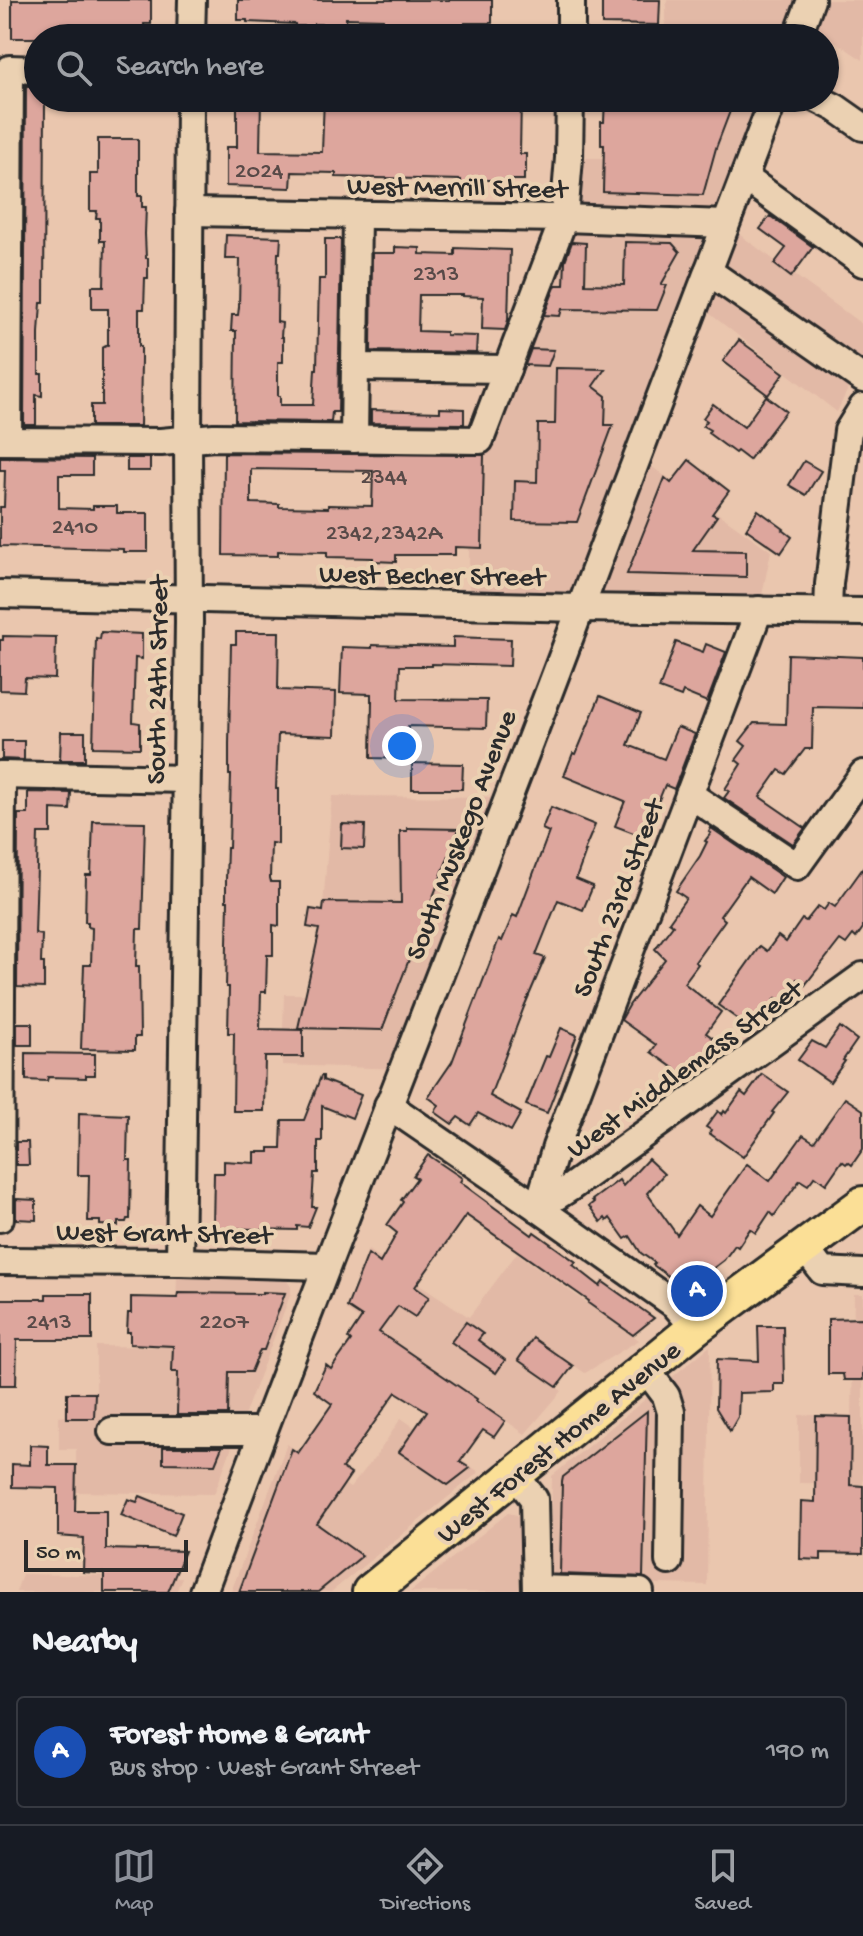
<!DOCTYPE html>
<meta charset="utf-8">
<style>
body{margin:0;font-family:"Gochi Hand",sans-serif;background:#242831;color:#f1f3f6}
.scale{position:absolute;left:24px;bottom:20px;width:164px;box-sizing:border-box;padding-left:8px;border:4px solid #2b2b2b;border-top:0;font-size:22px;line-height:28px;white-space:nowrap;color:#2b2b2b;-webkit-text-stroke:6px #ebd1b2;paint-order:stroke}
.you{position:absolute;left:402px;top:746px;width:28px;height:28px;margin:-20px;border:6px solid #fff;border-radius:50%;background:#1a73e8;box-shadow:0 0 0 12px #1a73e833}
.badge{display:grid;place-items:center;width:52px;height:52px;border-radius:50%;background:#8c9099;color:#fff;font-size:26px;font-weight:700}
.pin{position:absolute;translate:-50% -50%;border:4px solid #fff;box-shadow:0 2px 8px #0006}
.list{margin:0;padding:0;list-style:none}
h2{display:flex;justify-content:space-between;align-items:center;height:104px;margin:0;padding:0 32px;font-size:34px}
h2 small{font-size:26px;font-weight:400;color:#9ea1a6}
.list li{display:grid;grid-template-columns:52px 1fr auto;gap:24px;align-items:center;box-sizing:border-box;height:112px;margin:0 16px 16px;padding:0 16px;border:2px solid #363941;border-radius:8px}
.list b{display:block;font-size:30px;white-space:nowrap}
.list p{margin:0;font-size:26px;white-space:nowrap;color:#9ea1a6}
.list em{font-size:26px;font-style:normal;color:#9ea1a6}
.icon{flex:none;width:44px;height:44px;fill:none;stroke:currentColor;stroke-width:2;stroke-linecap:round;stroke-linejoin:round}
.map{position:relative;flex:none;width:863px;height:1592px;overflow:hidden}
.search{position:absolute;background:#171b24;box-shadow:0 2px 6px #0004;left:24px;right:24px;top:24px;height:88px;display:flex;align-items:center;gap:20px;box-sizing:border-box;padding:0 28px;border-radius:44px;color:#9ea1a6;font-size:30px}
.sheet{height:232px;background:#171b24}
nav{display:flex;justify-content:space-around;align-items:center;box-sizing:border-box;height:112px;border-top:2px solid #363941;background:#171b24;font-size:22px;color:#9ea1a6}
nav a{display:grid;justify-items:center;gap:4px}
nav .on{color:#8c9099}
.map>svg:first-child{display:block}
.built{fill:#e2b9a6}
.building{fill:#dda69d;stroke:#2b2b2b;stroke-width:2;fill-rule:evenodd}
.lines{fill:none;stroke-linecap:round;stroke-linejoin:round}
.minor-casing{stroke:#2b2b2b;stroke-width:32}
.major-casing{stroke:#2b2b2b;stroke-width:40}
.minor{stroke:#ebd1b2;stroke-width:26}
.major{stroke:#fbdf96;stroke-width:34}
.labels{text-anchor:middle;stroke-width:8;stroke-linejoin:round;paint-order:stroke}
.number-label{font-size:24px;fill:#584a48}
.street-label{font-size:28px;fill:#2b2b2b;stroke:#ebd1b2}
</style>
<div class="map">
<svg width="863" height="1592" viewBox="0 0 863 1592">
<rect width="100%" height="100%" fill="#eac6ae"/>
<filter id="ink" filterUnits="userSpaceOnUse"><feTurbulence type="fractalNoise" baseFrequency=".0125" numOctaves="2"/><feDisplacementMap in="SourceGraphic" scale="16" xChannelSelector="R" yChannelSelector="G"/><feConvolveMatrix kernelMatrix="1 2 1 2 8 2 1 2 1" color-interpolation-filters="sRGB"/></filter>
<g filter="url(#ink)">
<!-- built -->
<g class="built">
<path d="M667 0H863V60L804 21 797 38H695L664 36Z"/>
<path d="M654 98H774L725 224 863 325V357L837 412 696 303 638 457 771 551 759 610 469 605V440L480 439 569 158H654Z"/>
<path d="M332 796 507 797 402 1069 282 1065 284 994H305L320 942Z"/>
<path d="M368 1250 469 1317 517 1253 639 1340 585 1373 533 1337 517 1361 562 1391 525 1434 346 1310Z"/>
<path d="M177 1275 279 1277 286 1279 291 1287V1293L214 1494 76 1492V1449H59V1417L65 1416 66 1391H96V1346L175 1347Z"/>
<path d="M854 1294H863V1484L799 1483V1415H852Z"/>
<path d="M710 1346 707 1585 550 1582 552 1476Z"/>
<path d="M401 1418 479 1472 331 1592H231L287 1444 350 1488 377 1455Z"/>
<path d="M508 1513 517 1515 520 1520 519 1592H410Z"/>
<path d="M22 1574 182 1577 176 1592H16Z"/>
</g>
<!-- building -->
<g class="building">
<path d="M12 0H151V24H144V28H118L117 38H12Z"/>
<path d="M238 0H492V23H465V27L432 26 431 29 406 28V34L383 33V19L346 18V25L314 24V26H295V24L247 22V20H238Z"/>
<path d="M602 0H660L659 25 602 24Z"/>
<path d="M26 86H38V98H45L44 303H41L39 333V374H42V396L36 395V425H24Z"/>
<path d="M237 98H261L260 151 322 152 324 98 521 99 520 154H526V173H524V180H482V184H461V180L336 177V173L292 172 291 188 226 186V147H237Z"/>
<path d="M605 98H735L716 148 703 195 603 192 604 145H601V122H604Z"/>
<path d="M98 139H138V196H142V207H146L145 234 146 258H148V278H145L144 309H139V346H141V359L140 426H91V405H102V348L108 345V309H92V286H104L105 241H100V218H96L97 211H90V174H98Z"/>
<path d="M770 216 813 247 791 277 774 264 786 248 760 229Z"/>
<path d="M226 235 281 237 280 253H278L277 322 282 323 281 337H283V362H278V396H280V405H313L315 369H317L319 279H325V239H341L338 412H332L331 422 235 421 236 331H231L232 315H238L239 307 240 259H225Z"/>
<path d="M572 242 586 243 585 284 624 285 625 242 672 243 680 252 661 285H667L657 310 562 309 560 316 544 315 556 285H564L565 261Z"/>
<path d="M395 247 420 248V254L455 255V248L510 250 508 320 505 330 482 329 483 297 463 296V295H419L418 331 446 332V335L477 336 476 353 371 351 372 253H395Z"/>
<path d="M739 340 784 373 768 395 723 361Z"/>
<path d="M531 349 554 350 548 366 525 365Z"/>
<path d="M556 368 605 369 593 386 606 396 605 425H613L577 522 514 521 515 481 537 482 538 424H555Z"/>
<path d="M766 396 786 411 749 460 737 451 735 453 708 433 710 430 703 426 707 421 703 418 713 404 744 427Z"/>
<path d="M440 408 464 409V424L371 423V410L440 412Z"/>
<path d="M224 453 484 455 482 548 455 547V555H396V562L373 561V558L327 557V552L278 551V556L223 555ZM251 469 373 471 372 506 328 505V508L279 507V504L251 503Z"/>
<path d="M0 457 92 458V475H59V508L93 509V506H117V513H148V552H123V549L0 546V507H4L5 470H0Z"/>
<rect x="127" y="458" width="23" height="13"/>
<path d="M689 460 729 491 712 514 717 516 693 550 746 551V577L627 574 665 478 671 483Z"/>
<path d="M804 461 821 471 806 495 789 485Z"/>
<path d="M758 510 784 529 783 530 792 537 781 553 746 529Z"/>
<path d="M101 632 142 634V659L135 658 133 722 140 723V748L93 747 96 638 100 639Z"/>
<path d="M236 632H279L278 690 336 692 335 736 278 734 276 789H278V844L271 843 270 878 271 882H279V926L273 925V955H267L266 992H261L260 1029 303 1030V1057H265L264 1111H233L234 1033H228L229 987H226L228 901H226V880L227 848H229L231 775H229V744L231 644H236Z"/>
<path d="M3 636 56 637 55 679 25 678 24 691 0 690V640H3Z"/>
<path d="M453 637 511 639 510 666 432 664V666H400L399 699 487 700 486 728 408 726 407 759 371 758 372 701H371V694L340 693 342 647 372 648V645L453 647Z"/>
<path d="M676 642 703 652 706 644 726 652 707 702 683 692 681 697 659 689Z"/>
<path d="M788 654 863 657V708L813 707 812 749H805L786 774 779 770 760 797 805 828 793 844 724 798 729 791 725 789 741 764 736 760 746 746 740 741 754 723 786 724Z"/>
<path d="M600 696 641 713 628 745 664 759 677 727 695 734 674 789 665 785 644 837 615 826 625 801 564 776 573 753 576 754Z"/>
<path d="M61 732H85V760H60Z"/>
<path d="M2 741H24V760L2 759Z"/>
<path d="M412 763 463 764 462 789H412Z"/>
<path d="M28 792 71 793 70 810 51 809V833H38L35 934 42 935 41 963H44V988L17 987 18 814H28Z"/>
<path d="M551 807 595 825 584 851H586L576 879 593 886 583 910 558 900 536 955 545 958 524 1007 490 1096 521 1113 511 1131 478 1113 470 1125 458 1117 452 1124 435 1112 439 1105 428 1097 452 1062 499 939 502 941 513 915 517 917 549 832 542 829Z"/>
<path d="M93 821 145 822 142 929H137L136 966H139L140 1037H135V1050L81 1049 84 965H91L92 928 88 927V922H85L86 875H91Z"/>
<path d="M342 824 365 825 364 849 341 848Z"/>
<path d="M407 828 459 829 382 1030 298 1028 318 938H317L319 929 307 927 310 909 323 911 324 902 401 903 400 831H407Z"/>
<path d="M711 828 783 877 772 894 748 877 720 916 725 920 695 962 698 964 684 983 721 1012 706 1033 720 1043 710 1057 705 1053 703 1056 702 1055 686 1077 651 1052 656 1045 621 1020 630 1004 665 959 655 949 673 925 669 922 686 898 676 891 700 856 707 842 705 841 711 833 709 832Z"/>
<path d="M863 868V928L856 938 853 935 846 944 840 940 805 985 797 979 781 1002 776 998 759 1021 754 1018 753 1020 750 1018 746 1025 718 1005 760 946 767 951 778 936 786 942 802 919 806 921 818 906 824 910 829 903 835 907Z"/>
<rect x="17" y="1023" width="15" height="22"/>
<path d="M840 1027 857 1040 843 1060 845 1061 830 1082 798 1060 812 1041 825 1048Z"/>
<path d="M561 1028 577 1035 547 1113 526 1105 546 1056 549 1057Z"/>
<path d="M26 1053 95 1054V1075H86V1078L48 1077 47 1081 26 1080Z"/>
<path d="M762 1074 788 1092 772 1112 774 1113 743 1157 709 1133 711 1130 706 1127 718 1111 722 1115 724 1111 726 1113 741 1092 746 1096Z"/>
<path d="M321 1076H323V1080L361 1095 352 1118 322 1106V1141H318V1173H314L312 1207H316L308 1227 297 1226V1230L213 1228 214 1173H224V1161L255 1163V1152H269V1148H281L282 1120H304Z"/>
<path d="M845 1098 863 1110V1149L852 1165 848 1162 846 1164 842 1161 826 1184 815 1176 808 1185 800 1180 774 1216 770 1212 756 1233 750 1229 738 1247 735 1245 724 1260 686 1289 653 1265 655 1263 641 1253 630 1236 625 1239 610 1218 607 1221 605 1218 601 1222 589 1206 594 1202 592 1200 619 1180 623 1186 648 1159 664 1174 647 1193 677 1235 697 1206 710 1216 747 1164 770 1181 803 1135 814 1142Z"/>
<path d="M79 1113 128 1115 127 1160H131L130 1219H127L126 1222H118V1226L100 1225V1221H88L89 1175H78Z"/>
<path d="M16 1142H28L29 1165H16Z"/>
<path d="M428 1155 462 1178 460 1182 532 1235 534 1232 576 1262 573 1265 600 1286 603 1282 654 1318 633 1335 588 1303 589 1301 466 1215 415 1287 429 1297 415 1317 398 1306 379 1332 477 1399 476 1401 505 1421 494 1437 483 1430 460 1462 470 1468 448 1485 399 1452 427 1411 396 1392 342 1468 351 1474 317 1524 362 1556 318 1592H239L292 1449 298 1453 332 1404 314 1391 326 1365 331 1369 351 1341 348 1338 362 1317 347 1307 368 1254 380 1263 397 1233 387 1225 403 1202 401 1200 417 1178 413 1176Z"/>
<path d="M16 1199 36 1200V1220L16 1219Z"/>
<path d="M262 1292 285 1293 264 1350H260L251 1372H229L228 1415H177L178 1372H172L173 1346 130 1344V1332H127L128 1313H131V1297L177 1298 178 1293 262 1294Z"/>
<path d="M46 1294H92V1340H17L16 1385H0V1299H46Z"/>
<path d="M863 1318V1380H844L843 1374H828V1319Z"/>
<path d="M466 1322 483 1334 478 1340 505 1360 496 1373 451 1342Z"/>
<path d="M758 1326H783L784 1384H774V1392L739 1393 738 1417 730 1431 716 1408 717 1359 759 1361Z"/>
<path d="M533 1338 573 1366 557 1387 518 1360Z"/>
<path d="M67 1393H95L94 1418H67Z"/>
<path d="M647 1411 643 1577 560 1574 562 1482 563 1477Z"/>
<path d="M816 1416 851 1417 850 1485 863 1486V1554L821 1553V1560L800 1559 801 1501 815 1502Z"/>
<path d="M30 1445 48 1446V1465H76L75 1511H106V1549L185 1551 168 1592H104V1573L83 1572 84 1538 58 1536V1488L12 1487V1464L30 1465Z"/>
<path d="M163 1447H222L215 1464 163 1463Z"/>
<path d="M140 1496 182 1513 173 1536 121 1515 128 1499 137 1502Z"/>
</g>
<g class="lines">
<!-- minor casing -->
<g class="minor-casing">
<g id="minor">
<path d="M191 38 192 0"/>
<path d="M571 38V0"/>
<path d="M797 38 811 0"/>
<path d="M816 98 836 108 863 127"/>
<path d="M744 177 863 263"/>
<path d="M189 212 564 218 725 224"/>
<path d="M708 271 863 379"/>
<path d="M355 367 507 369"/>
<path d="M354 439 357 215"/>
<path d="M0 441 161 442 214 437 480 440 564 218 569 158 570 98"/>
<path d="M8 441 10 69 38 70"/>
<path d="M0 594 580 608 863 612"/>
<path d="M828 611 829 584 848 431 863 407"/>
<path d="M0 775 186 779"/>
<path d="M689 794 797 866 863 774"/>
<path d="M388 1105 538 1208 675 1305 695 1328"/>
<path d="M538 1208 556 1147 759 610"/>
<path d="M538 1208 571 1187 863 976"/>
<path d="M0 1218 2 775"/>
<path d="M804 1247 822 1271 863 1273"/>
<path d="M0 1261 180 1262 326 1266"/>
<path d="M180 1262 189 622 188 439 190 98"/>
<path d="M645 1368 666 1396 671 1412 669 1561"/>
<path d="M112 1431H263"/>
<path d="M515 1475 534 1499 536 1592"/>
<path d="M536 1589 640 1592"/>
<path d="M203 1592C322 1270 451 952 572 631 638 453 706 276 774 98"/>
</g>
</g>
<!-- major casing -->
<g class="major-casing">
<path id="major" d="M370 1592 695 1328 863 1204"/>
</g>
<!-- minor -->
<use href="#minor" class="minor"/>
<!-- major -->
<use href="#major" class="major"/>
</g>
</g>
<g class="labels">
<!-- number labels -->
<g class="number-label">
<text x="259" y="177">2024</text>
<text x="436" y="280">2313</text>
<text x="384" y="483">2344</text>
<text x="75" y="533">2410</text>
<text x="384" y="539">2342,2342A</text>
<text x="49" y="1328">2413</text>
<text x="224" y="1328">2207</text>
</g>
<!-- street labels -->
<g class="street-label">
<text transform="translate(457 185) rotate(1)" y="10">West Merrill Street</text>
<text transform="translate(432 573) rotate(1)" y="10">West Becher Street</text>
<text transform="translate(155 680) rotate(-89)" y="10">South 24th Street</text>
<text transform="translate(459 834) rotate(-69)" y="10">South Muskego Avenue</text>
<text transform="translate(616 897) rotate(-69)" y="10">South 23rd Street</text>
<text transform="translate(683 1067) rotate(-36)" y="10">West Middlemass Street</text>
<text transform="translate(164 1231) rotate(1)" y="10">West Grant Street</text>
<text transform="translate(557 1440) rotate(-39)" y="10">West Forest Home Avenue</text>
</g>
</g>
</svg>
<div class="scale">50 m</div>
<div class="you"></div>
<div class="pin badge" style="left:697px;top:1291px;background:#1a4fb4">A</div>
<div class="search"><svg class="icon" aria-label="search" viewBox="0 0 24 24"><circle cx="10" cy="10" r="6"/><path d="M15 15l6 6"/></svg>Search here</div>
</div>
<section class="sheet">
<h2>Nearby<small></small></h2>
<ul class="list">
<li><span class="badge" style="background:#1a4fb4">A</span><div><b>Forest Home &amp; Grant</b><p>Bus stop · West Grant Street</p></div><em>190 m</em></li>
</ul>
</section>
<nav>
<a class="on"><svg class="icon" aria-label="map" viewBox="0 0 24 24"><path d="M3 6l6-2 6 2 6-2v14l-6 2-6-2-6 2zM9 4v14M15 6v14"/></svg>Map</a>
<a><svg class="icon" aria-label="directions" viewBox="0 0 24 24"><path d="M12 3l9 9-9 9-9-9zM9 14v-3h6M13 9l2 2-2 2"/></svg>Directions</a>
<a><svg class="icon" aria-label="saved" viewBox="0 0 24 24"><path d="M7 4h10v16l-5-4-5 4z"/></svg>Saved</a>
</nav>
